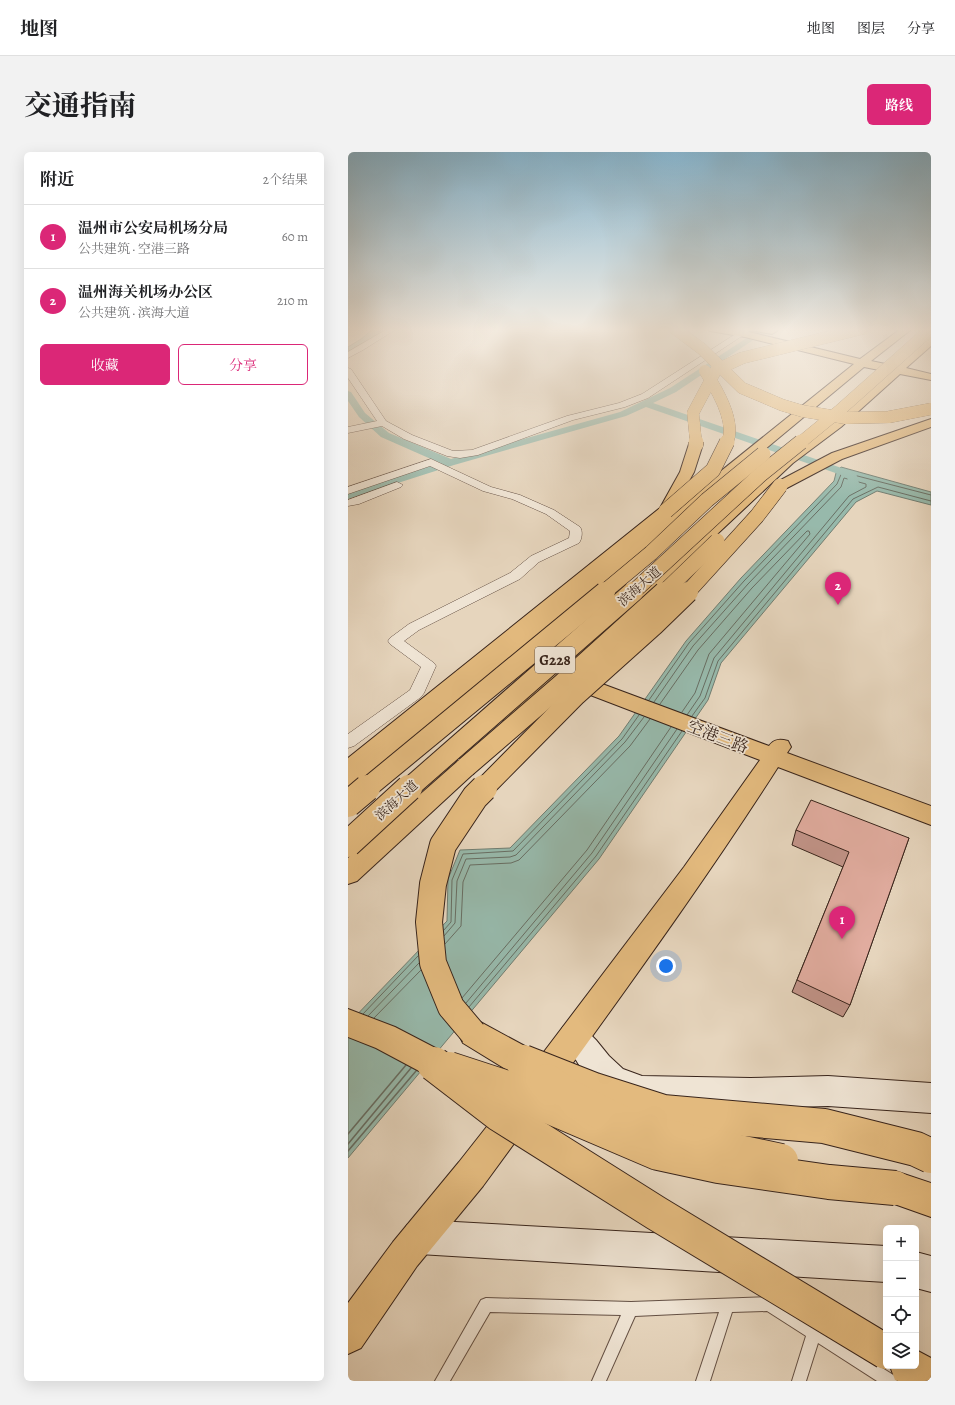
<!DOCTYPE html>
<html lang="zh">
<meta charset="utf-8">
<style>
body{margin:0;font-family:Alegreya,"Noto Serif SC",serif;background:#f2f2f2;color:#202124}
.controls{position:absolute;right:12px;bottom:12px;display:grid;overflow:hidden;border-radius:6px;box-shadow:0 4px 16px #0002}
.controls button{width:36px;height:36px;display:grid;place-items:center;padding:0;border:0;border-bottom:1px solid #e0e0e0;background:#fff;color:#202124;font:20px sans-serif}
.you{position:absolute;left:318px;top:814px;width:14px;height:14px;margin:-10px;border:3px solid #fff;border-radius:50%;background:#1a73e8;box-shadow:0 0 0 6px #1a73e833}
.badge{display:grid;place-items:center;width:26px;height:26px;border-radius:50%;background:#db2777;color:#fff;font-size:13px;font-weight:700}
.pin{position:absolute;translate:-50% -33px;filter:drop-shadow(0 1px 2px #0008)}
.pin::after{content:'';position:absolute;top:21px;width:14px;height:12px;background:inherit;clip-path:polygon(0 0,100% 0,50% 100%)}
.list{margin:0;padding:0;list-style:none}
h2{display:flex;justify-content:space-between;align-items:center;height:52px;margin:0;padding:0 16px;font-size:17px}
h2 small{font-size:13px;font-weight:400;color:#757577}
.list li{display:grid;grid-template-columns:26px 1fr auto;gap:12px;align-items:center;box-sizing:border-box;height:64px;padding:0 16px;border-top:1px solid #e0e0e0}
.list b{display:block;font-size:15px;white-space:nowrap}
.list p{margin:0;font-size:13px;white-space:nowrap;color:#757577}
.list em{font-size:13px;font-style:normal;color:#757577}
.actions{display:flex;gap:8px;padding:12px 16px}
.actions a{flex:1;padding:9px 0;border:1px solid #db2777;border-radius:6px;text-align:center;font-size:14px;color:#db2777}
.actions .main{background:#db2777;color:#fff}
.icon{flex:none;width:22px;height:22px;fill:none;stroke:currentColor;stroke-width:2;stroke-linecap:round;stroke-linejoin:round}
.map{position:relative;flex:none;width:583px;height:1229px;overflow:hidden;border-radius:6px}
header{display:flex;align-items:center;gap:24px;box-sizing:border-box;height:56px;padding:0 20px;background:#fff;border-bottom:1px solid #e0e0e0}
header strong{font-size:19px}
nav{display:flex;gap:22px;margin-inline-start:auto;font-size:14px}
.intro{display:flex;align-items:center;justify-content:space-between;box-sizing:border-box;height:96px;padding:0 24px}
h1{margin:0;font-size:28px}
.button{padding:10px 18px;border-radius:6px;background:#db2777;color:#fff;font-size:14px;font-weight:700}
main{display:flex;gap:24px;padding:0 24px}
aside{flex:1;background:#fff;border-radius:6px;box-shadow:0 4px 16px #0002}
.map>svg:first-child{display:block}
.water{fill:#97b9ab;stroke:#717d71}
.lines{fill:none;stroke-linecap:round;stroke-linejoin:round}
.shore-far1{stroke:#686e63;stroke-width:1}
.shore{stroke:#686e63;stroke-width:1.5}
.canal{fill:#97b9ab;fill-rule:evenodd}
.lane-casing{stroke:#645044;stroke-width:2}
.street-casing{stroke:#645044;stroke-width:1}
.secondary-casing{stroke:#38241b;stroke-width:2}
.primary-casing{stroke:#38241b;stroke-width:2}
.highway-casing{stroke:#38241b;stroke-width:2}
.lane{fill:#efe4d4;fill-rule:evenodd}
.street{fill:#efe4d4;fill-rule:evenodd}
.secondary{fill:#efe4d4;fill-rule:evenodd}
.primary{fill:#e3ba7e;fill-rule:evenodd}
.highway{fill:#e3ba7e;fill-rule:evenodd}
.primary-bridge-casing{stroke:#38241b;stroke-width:36;stroke-linecap:butt}
.highway-bridge-far3-casing{stroke:#38241b;stroke-width:12;stroke-linecap:butt}
.highway-bridge-far2-casing{stroke:#38241b;stroke-width:16;stroke-linecap:butt}
.highway-bridge-far1-casing{stroke:#38241b;stroke-width:22;stroke-linecap:butt}
.highway-bridge-casing{stroke:#38241b;stroke-width:28;stroke-linecap:butt}
.primary-bridge{stroke:#e3ba7e;stroke-width:34}
.highway-bridge-far3{stroke:#e3ba7e;stroke-width:12}
.highway-bridge-far2{stroke:#e3ba7e;stroke-width:15}
.highway-bridge-far1{stroke:#e3ba7e;stroke-width:20}
.highway-bridge{stroke:#e3ba7e;stroke-width:26}
.wall{fill:#c29489;stroke:#38241b}
.building{fill:#e1ac9f;stroke:#38241b}
.labels{text-anchor:middle;stroke-width:3.5;stroke-linejoin:round;paint-order:stroke}
.far-street-label{font-size:13px;fill:#38241b;stroke:#efe4d4}
.shield{fill:#efe4d4;stroke:#6f5e52;stroke-width:1}
.shield-label{font-size:15px;font-weight:bold;fill:#38241b}
.street-label{font-size:16px;fill:#38241b;stroke:#efe4d4}
</style>
<header>
<strong>地图</strong>
<nav><a>地图</a><a>图层</a><a>分享</a></nav>
</header>
<div class="intro"><h1>交通指南</h1><a class="button">路线</a></div>
<main>
<aside>
<h2>附近<small>2个结果</small></h2>
<ul class="list">
<li><span class="badge">1</span><div><b>温州市公安局机场分局</b><p>公共建筑 · 空港三路</p></div><em>60 m</em></li>
<li><span class="badge">2</span><div><b>温州海关机场办公区</b><p>公共建筑 · 滨海大道</p></div><em>210 m</em></li>
</ul>
<div class="actions"><a class="main">收藏</a><a>分享</a></div>
</aside>
<div class="map">
<svg width="583" height="1229" viewBox="0 0 583 1229">
<rect width="100%" height="100%" fill="#e6d5bd"/>
<filter id="stains"><feTurbulence type="fractalNoise" baseFrequency=".005" numOctaves="4"/><feColorMatrix values="0 0 0 0 .2 0 0 0 0 .09 0 0 0 0 .02 0 0 0 .5 -.17"/></filter>
<radialGradient id="worn" r=".72"><stop offset=".6" stop-color="#630" stop-opacity="0"/><stop offset="1" stop-color="#630" stop-opacity=".3"/></radialGradient>
<!-- water -->
<g class="water">
<path d="M26 176H41L0 201V195L13 187Z"/>
<path d="M493 315 583 340V353L529 339 508 350 373 511 360 548 251 707 0 1006V872L99 769 100 727 112 698 162 696 271 584 338 489 393 426 486 329 488 321Z"/>
</g>
<g class="lines">
<!-- shore-far1 -->
<g class="shore-far1">
<path d="M301 548 341 491 396 429 489 332 494 320 583 343"/>
<path d="M306 550 345 494 400 432 493 335 496 326 518 332V335L501 344 366 506 352 544 339 563"/>
<path d="M312 552 350 498 404 436 459 379H461L462 382 361 502 347 541 334 560"/>
<path d="M344 564 357 546 370 509 505 347 530 335 583 349"/>
<path d="M96 778 103 770 104 728 115 702 165 699 274 587 291 563"/>
<path d="M96 784 107 771 109 729 118 707 162 705 168 703 277 590 296 565"/>
<path d="M97 792 113 774 115 730 122 713 163 711 171 708 282 594 302 567"/>
<path d="M114 846 239 698 323 575"/>
<path d="M118 851 244 701 329 577"/>
<path d="M121 855 248 704 334 579"/>
<path d="M15 862 70 804"/>
<path d="M20 864 71 811"/>
<path d="M26 866 73 818"/>
</g>
<!-- shore -->
<g class="shore">
<path d="M0 982 58 913"/>
<path d="M0 992 63 916"/>
<path d="M0 999 68 919"/>
</g>
<!-- canal -->
<path class="canal" d="M414 176H423L328 240 305 251 508 321 511 331 509 333H501L499 325 298 255 278 264 106 313 0 347V340L92 311 33 285 11 265 0 249V239L3 240 17 261 41 281 103 307 272 260 322 236Z"/>
<!-- lane casing -->
<g class="lane-casing">
<path id="lane" d="M421 1145 547 1224 549 1229H529L470 1191 458 1229H444L458 1184 419 1159 384 1160 362 1229H348L371 1160 287 1164 258 1229H244L273 1163 142 1160 102 1229H87L133 1148 138 1146 283 1150Z"/>
</g>
<!-- street casing -->
<g class="street-casing">
<g id="street">
<path d="M41 176H50L15 198 0 206V200Z"/>
<path d="M397 176H406L300 246 277 255 225 268 130 303 112 306 99 304 56 287 34 274 0 281V275L29 269 0 226V216L3 217 38 269 64 283 105 299 124 298 219 264 271 251 294 242Z"/>
<path d="M83 307 143 335 172 343 206 358 232 375C235 379 234 387 231 391L191 410 172 427 71 478 56 489 86 511 88 514 76 541 73 545 6 594 0 596V582L62 538 73 515 42 492 40 489 42 486 61 472 162 421 183 404 221 386 222 379 198 362 164 347 135 339 82 314 0 342V335Z"/>
<path d="M49 330 55 333 53 335 11 352 0 354V348Z"/>
</g>
</g>
<!-- secondary casing -->
<g class="secondary-casing">
<g id="secondary">
<path d="M225 870 235 875 248 888 261 904 275 917 294 924 402 926 480 924 583 931V961L480 954 402 956 294 954 255 940 239 926 228 908 215 895 210 885 215 875Z"/>
<path d="M71 1068 538 1094V1130L71 1102 59 1097 54 1085 59 1073Z"/>
<path d="M568 1100 583 1104V1140L568 1136Z"/>
</g>
</g>
<!-- primary casing -->
<g class="primary-casing">
<g id="primary">
<path d="M357 176H378L397 179 512 207 554 176H565L523 209 547 214 579 186 583 185V194L558 216 583 222V228L552 222 493 275 445 311 222 520 421 594C426 587 432 587 440 589L443 595 439 601 583 654V673L430 615C359 726 281 833 204 940L193 944 182 940 178 929 180 923 175 925 164 921 115 891 110 881 115 871 125 866 186 899 189 909 336 715 412 608 211 531 170 569 163 571 156 569 153 564 156 559 194 524 161 511 8 638 0 641V619L506 212 397 185 362 179ZM516 215 541 220 485 269 435 305 205 514 172 501Z"/>
<path d="M170 944 181 949 186 960 181 971 135 1034 69 1114 13 1196 0 1202V1151L45 1090 111 1010 159 949Z"/>
<path d="M547 1019 583 1031V1065L535 1048 530 1036 535 1024Z"/>
<path d="M568 1198 583 1206V1229H550L547 1228 542 1214H568Z"/>
</g>
</g>
<!-- highway casing -->
<g class="highway-casing">
<g id="highway">
<path d="M375 176C384 175 395 175 402 182L397 185 376 178Z"/>
<path d="M401 176 428 177 429 179 424 182 402 178Z"/>
<path d="M583 267V275L494 307 437 337 432 338 427 337 425 334 427 331 484 301Z"/>
<path d="M348 288 353 289 355 292 346 320 323 362 8 624 0 626V606L312 356 332 320 341 292 343 289Z"/>
<path d="M118 607 126 609 129 615 126 621 9 729 0 732V706L110 609Z"/>
<path d="M0 857 47 875 97 901 101 912 97 923 86 927 28 896 0 885Z"/>
</g>
</g>
<!-- lane -->
<use href="#lane" class="lane"/>
<!-- street -->
<use href="#street" class="street"/>
<!-- secondary -->
<use href="#secondary" class="secondary"/>
<!-- primary -->
<use href="#primary" class="primary"/>
<!-- highway -->
<use href="#highway" class="highway"/>
<!-- primary-bridge casing -->
<g class="primary-bridge-casing">
<g id="primary-bridge">
<path d="M175 910 246 938 315 960 476 974 568 997 583 1004"/>
<path d="M86 912 151 962 308 1061 538 1200"/>
<path d="M101 917 153 934 310 1001 370 1014 481 1030 547 1036"/>
<path d="M199 929 219 943 287 978 433 1009"/>
</g>
</g>
<!-- highway-bridge-far3 casing -->
<g class="highway-bridge-far3-casing">
<g id="highway-bridge-far3">
<path d="M326 176 354 197 394 236 434 253 454 259 497 266 541 265 583 257"/>
<path d="M357 219C368 236 389 270 379 291"/>
<path d="M348 291 345 261 368 218 394 206 517 176"/>
<path d="M452 291 491 259 583 177"/>
</g>
</g>
<!-- highway-bridge-far2 casing -->
<g class="highway-bridge-far2-casing">
<g id="highway-bridge-far2">
<path d="M348 290V292"/>
<path d="M318 359 365 318 379 290"/>
<path d="M255 441 303 401 359 348 415 302"/>
<path d="M284 441 412 323 453 290"/>
<path d="M315 441 369 389"/>
<path d="M339 441 409 364 432 334"/>
</g>
</g>
<!-- highway-bridge-far1 casing -->
<g class="highway-bridge-far1-casing">
<g id="highway-bridge-far1">
<path d="M118 615 214 532 316 440"/>
<path d="M18 637 257 440"/>
<path d="M60 637 285 440"/>
<path d="M135 637 228 543 306 473 340 440"/>
</g>
</g>
<!-- highway-bridge casing -->
<g class="highway-bridge-casing">
<g id="highway-bridge">
<path d="M0 652 19 636"/>
<path d="M0 692 61 636"/>
<path d="M125 881 103 855 85 811 81 770 85 732 95 693 127 645 136 636"/>
</g>
</g>
<!-- primary-bridge -->
<use href="#primary-bridge" class="primary-bridge"/>
<!-- highway-bridge-far3 -->
<use href="#highway-bridge-far3" class="highway-bridge-far3"/>
<!-- highway-bridge-far2 -->
<use href="#highway-bridge-far2" class="highway-bridge-far2"/>
<!-- highway-bridge-far1 -->
<use href="#highway-bridge-far1" class="highway-bridge-far1"/>
<!-- highway-bridge -->
<use href="#highway-bridge" class="highway-bridge"/>
</g>
<!-- wall -->
<path class="wall" d="M448 678 561 686 502 853 495 865 444 840 495 715 444 693Z"/>
<!-- building -->
<path class="building" d="M463 648 561 686 502 853 449 828 501 700 448 678Z"/>
<!-- sky -->
<linearGradient id="sky" x2="0" y2="1"><stop stop-color="#87b6d0"/><stop offset="0.51" stop-color="#f4ece1"/><stop offset="1" stop-color="#f4ece1" stop-opacity="0"/></linearGradient>
<rect width="583" height="348" fill="url(#sky)"/>
<g class="labels">
<!-- far-street labels -->
<g class="far-street-label">
<text transform="translate(291 434) rotate(-41)" y="5">滨海大道</text>
<text transform="translate(48 648) rotate(-42)" y="5">滨海大道</text>
</g>
<!-- shield labels -->
<rect class="shield" x="187" y="495" width="40" height="26" rx="3"/>
<g class="shield-label">
<text x="207" y="513">G228</text>
</g>
<!-- street labels -->
<g class="street-label">
<text transform="translate(370 584) rotate(21)" y="6">空港三路</text>
</g>
</g>
<rect width="100%" height="100%" filter="url(#stains)"/>
<rect width="100%" height="100%" fill="url(#worn)"/>
</svg>
<div class="controls">
<button>+</button>
<button>−</button>
<button><svg class="icon" aria-label="locate" viewBox="0 0 24 24"><circle cx="12" cy="12" r="6"/><path d="M12 2v4M12 18v4M2 12h4M18 12h4"/></svg></button>
<button><svg class="icon" aria-label="layers" viewBox="0 0 24 24"><path d="M12 4l9 5-9 5-9-5zM3 14l9 5 9-5"/></svg></button>
</div>
<div class="you"></div>
<div class="pin badge" style="left:494px;top:787px">1</div>
<div class="pin badge" style="left:490px;top:453px">2</div>
</div>
</main>
